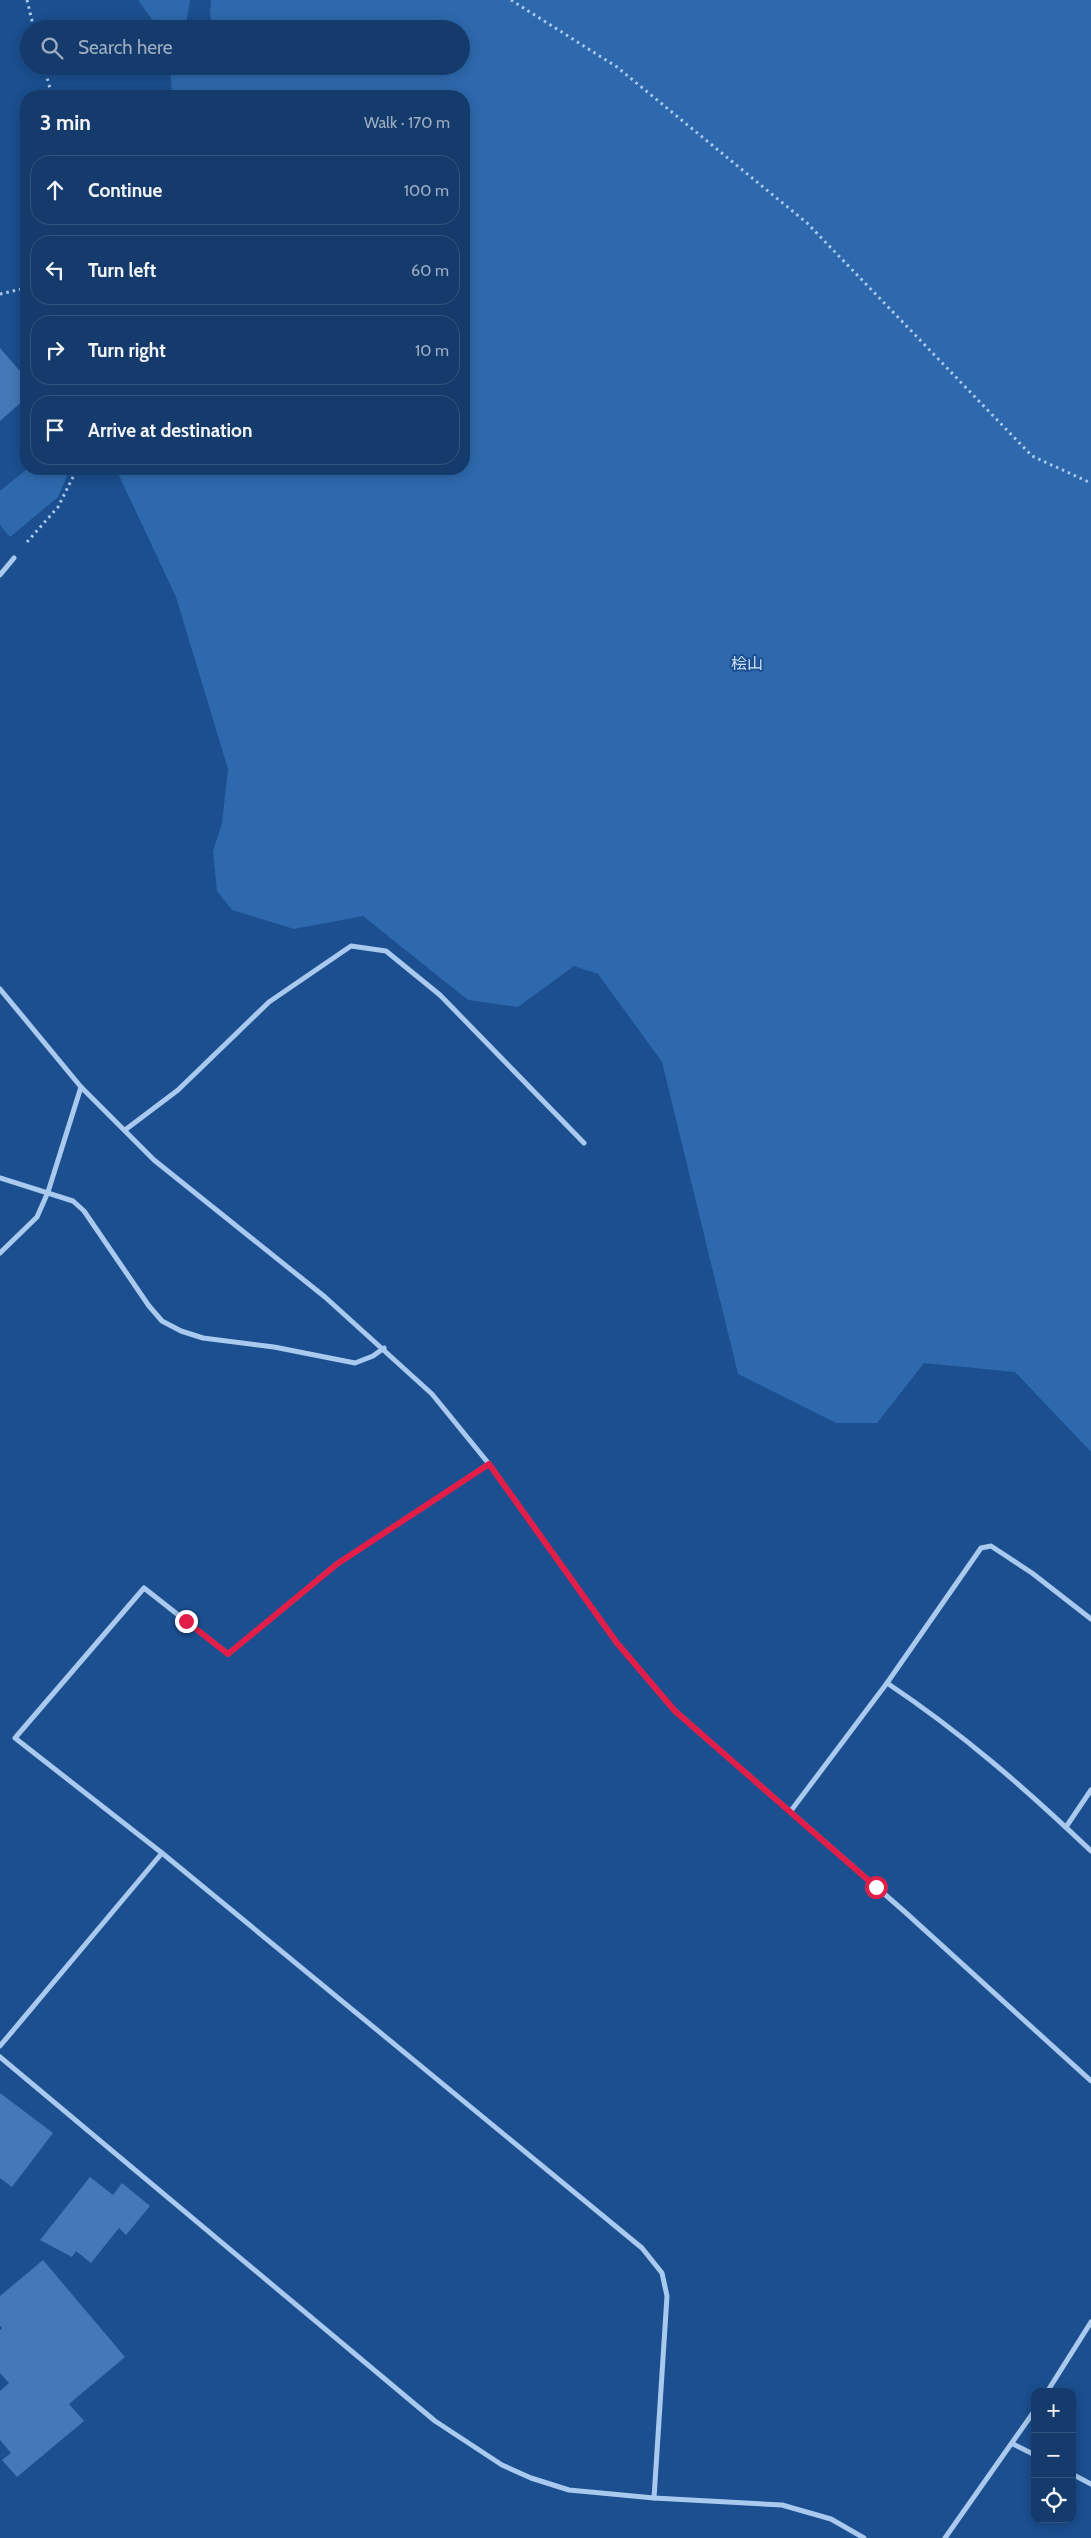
<!DOCTYPE html>
<meta charset="utf-8">
<style>
body{margin:0;font-family:Cabin,"Noto Sans JP",sans-serif;background:#214673;color:#f1f3f6}
.controls{position:absolute;right:15px;bottom:15px;display:grid;overflow:hidden;border-radius:10px;box-shadow:0 2px 12px #0003}
.controls button{width:45px;height:45px;display:grid;place-items:center;padding:0;border:0;border-bottom:1px solid #33557e;background:#143b6b;color:#f1f3f6;font:25px sans-serif}
.stop{position:absolute;width:15px;height:15px;margin:-11px;border:4px solid #e11d48;border-radius:50%;background:#fff}
.stop.end{background:#e11d48;border-color:#fff;box-shadow:0 1px 5px #0008}
.list{margin:0;padding:0;list-style:none}
h2{display:flex;justify-content:space-between;align-items:center;height:65px;margin:0;padding:0 20px;font-size:21px}
h2 small{font-size:16px;font-weight:400;color:#9dadc1}
.list li{display:grid;grid-template-columns:32px 1fr auto;gap:15px;align-items:center;box-sizing:border-box;height:70px;margin:0 10px 10px;padding:0 10px;border:1px solid #33557e;border-radius:20px}
.list b{display:block;font-size:19px;white-space:nowrap}
.list em{font-size:16px;font-style:normal;color:#9dadc1}
.icon{flex:none;width:28px;height:28px;fill:none;stroke:currentColor;stroke-width:2;stroke-linecap:round;stroke-linejoin:round}
.map{position:relative;flex:none;width:1091px;height:2538px;overflow:hidden}
.search{position:absolute;background:#143b6b;box-shadow:0 2px 12px #0003;left:20px;top:20px;width:450px;height:55px;display:flex;align-items:center;gap:12px;box-sizing:border-box;padding:0 18px;border-radius:28px;color:#9dadc1;font-size:19px}
.panel{position:absolute;background:#143b6b;box-shadow:0 2px 12px #0003;left:20px;top:90px;width:450px;height:385px;border-radius:20px}
.map>svg:first-child{display:block}
.green{fill:#2e69ad}
.building{fill:#4478b7}
.lines{fill:none;stroke-linecap:round;stroke-linejoin:round}
.path{stroke:#a9c9ee;stroke-width:3;stroke-dasharray:2.5 4;stroke-linecap:butt}
.minor{stroke:#a9c9ee;stroke-width:5}
.route{stroke:#e11d48;stroke-width:6}
.labels{text-anchor:middle;stroke-width:4;stroke-linejoin:round;paint-order:stroke}
.park-label{font-size:16px;fill:#cfe3fa;stroke:#1b4f8f}
</style>
<div class="map">
<svg width="1091" height="2538" viewBox="0 0 1091 2538">
<rect width="100%" height="100%" fill="#1b4f8f"/>
<!-- green -->
<g class="green">
<path d="M138 0H190L185 29H159Z"/>
<path d="M211 0H1091V1452L1015 1372 924 1363 877 1423H836L738 1374 662 1062 598 974 574 966 518 1007 468 1000 363 916 294 929 232 910 217 891 213 851 222 823 228 769 176 597 116 469H464V96H172L170 66H461V29H213L210 15Z"/>
<path d="M27 469H70L58 497 10 537 0 525V491Z"/>
</g>
<!-- building -->
<g class="building">
<path d="M0 348 26 378V398L0 421Z"/>
<path d="M0 2093 53 2133 12 2187 0 2178Z"/>
<path d="M90 2177 113 2195 122 2183 150 2206 126 2235 119 2228 91 2263 76 2251 72 2257 40 2240Z"/>
<path d="M43 2260 125 2357 69 2404 84 2421 17 2477 2 2460 11 2453 0 2440V2391L9 2383 0 2373V2330L2 2328 0 2326V2296Z"/>
</g>
<g class="lines">
<!-- path -->
<g class="path">
<path d="M27 0 34 29"/>
<path d="M511 0 617 67 807 223 1032 456 1091 483"/>
<path d="M44 66 52 96"/>
<path d="M0 294 26 288"/>
<path d="M27 542 58 507 77 469"/>
</g>
<!-- minor -->
<g class="minor">
<path d="M0 575 14 558"/>
<path d="M0 989 81 1087 154 1160 325 1297 432 1394 489 1464 617 1643 675 1711 905 1912 1091 2081"/>
<path d="M125 1130 178 1090 269 1002 351 946 386 951 440 995 584 1143"/>
<path d="M0 1178 73 1201 84 1211 149 1306 162 1321 181 1331 203 1338 274 1347 355 1363 373 1356 384 1348"/>
<path d="M0 1253 37 1217 48 1192 81 1087"/>
<path d="M887 1683 981 1548 991 1546 1032 1573 1091 1619"/>
<path d="M790 1812 887 1683C962 1733 1026 1789 1091 1851"/>
<path d="M1066 1827 1091 1790"/>
<path d="M162 1853 15 1738 144 1588 228 1654 337 1564 489 1464"/>
<path d="M0 2046 162 1853 642 2248 662 2273 667 2296 654 2498"/>
<path d="M0 2057 435 2421 502 2465 531 2478 569 2490 654 2498 782 2505 831 2519 864 2538"/>
<path d="M1047 2392 1091 2322"/>
<path d="M1013 2444 1035 2455"/>
<path d="M1072 2474 1091 2484"/>
<path d="M945 2538 1035 2410"/>
</g>
</g>
<g class="lines">
<!-- route -->
<path class="route" d="M186 1621 228 1654 337 1564 489 1464 617 1643 675 1711 876 1887"/>
</g>
<g class="labels">
<!-- park labels -->
<g class="park-label">
<text x="747" y="669">桧山</text>
</g>
</g>
</svg>
<div class="controls">
<button>+</button>
<button>−</button>
<button><svg class="icon" aria-label="locate" viewBox="0 0 24 24"><circle cx="12" cy="12" r="6"/><path d="M12 2v4M12 18v4M2 12h4M18 12h4"/></svg></button>
</div>
<div class="stop" style="left:876px;top:1887px"></div>
<div class="stop end" style="left:186px;top:1621px"></div>
<div class="search"><svg class="icon" aria-label="search" viewBox="0 0 24 24"><circle cx="10" cy="10" r="6"/><path d="M15 15l6 6"/></svg>Search here</div>
<section class="panel">
<h2>3 min<small>Walk · 170 m</small></h2>
<ul class="list">
<li><svg class="icon" aria-label="ahead" viewBox="0 0 24 24"><path d="M12 20V5M6 11l6-6 6 6"/></svg><div><b>Continue</b></div><em>100 m</em></li>
<li><svg class="icon" aria-label="left" viewBox="0 0 24 24"><path d="M17 20v-9H6M10 6l-5 5 5 5"/></svg><div><b>Turn left</b></div><em>60 m</em></li>
<li><svg class="icon" aria-label="right" viewBox="0 0 24 24"><path d="M7 20v-9h11M14 6l5 5-5 5"/></svg><div><b>Turn right</b></div><em>10 m</em></li>
<li><svg class="icon" aria-label="arrive" viewBox="0 0 24 24"><path d="M6 21V4h12l-3 4 3 4H6"/></svg><div><b>Arrive at destination</b></div></li>
</ul>
</section>
</div>
